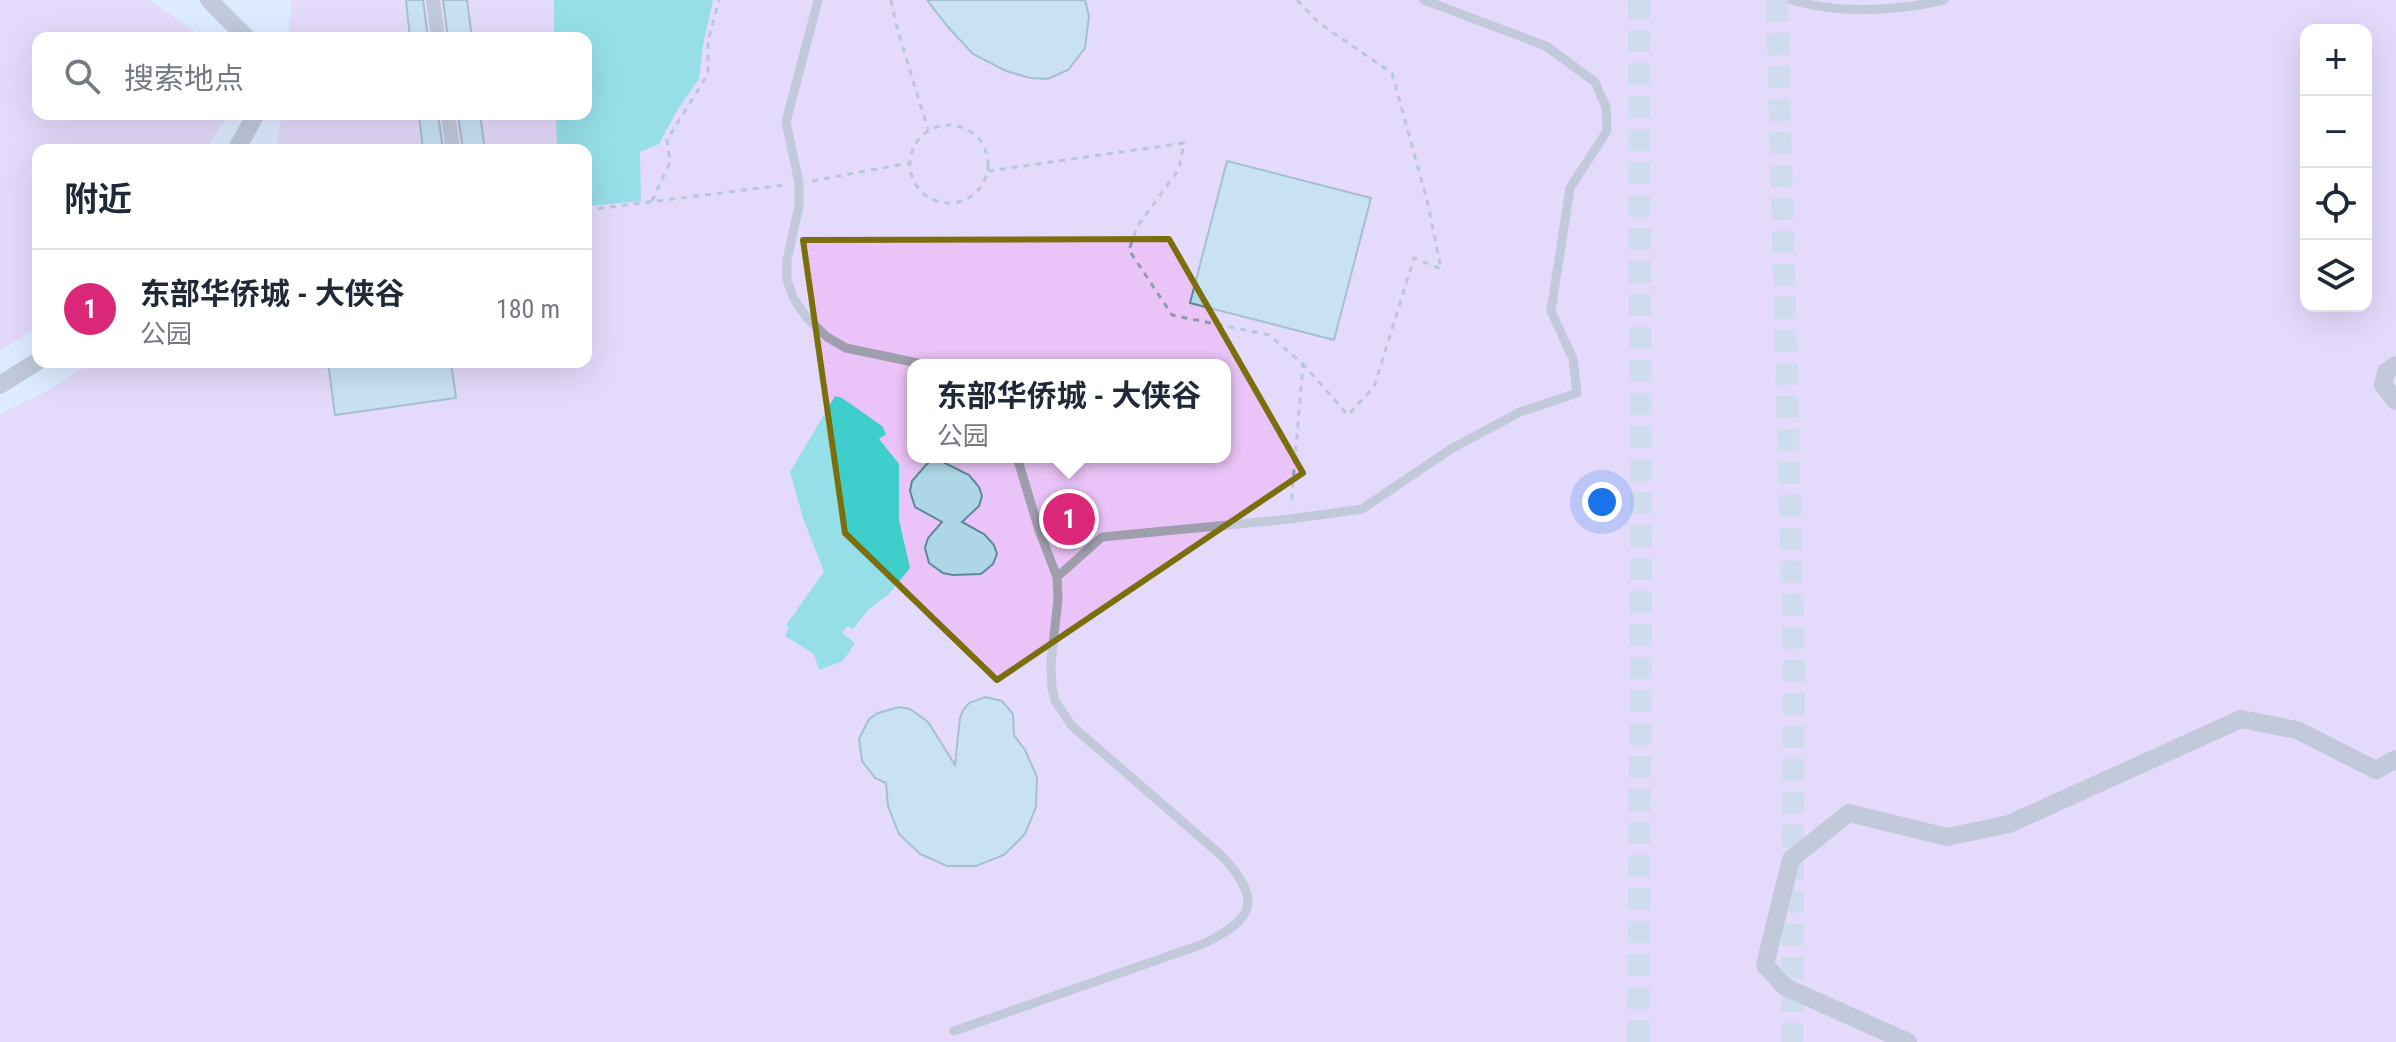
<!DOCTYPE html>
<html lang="zh">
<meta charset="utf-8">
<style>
body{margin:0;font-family:"Roboto Condensed","Noto Sans SC",sans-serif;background:#f2f2f3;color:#1f2937}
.controls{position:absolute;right:24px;top:24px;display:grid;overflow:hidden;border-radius:16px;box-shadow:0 8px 32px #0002}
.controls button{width:72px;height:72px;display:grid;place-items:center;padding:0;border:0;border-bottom:2px solid #e0e1e3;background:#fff;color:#1f2937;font:40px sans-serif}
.you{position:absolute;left:1602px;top:502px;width:28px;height:28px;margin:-20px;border:6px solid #fff;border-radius:50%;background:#1a73e8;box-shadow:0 0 0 12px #1a73e833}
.badge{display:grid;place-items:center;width:52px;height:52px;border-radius:50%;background:#db2777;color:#fff;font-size:26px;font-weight:700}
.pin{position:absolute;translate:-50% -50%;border:4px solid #fff;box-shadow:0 2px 8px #0006}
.popup{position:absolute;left:907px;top:359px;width:324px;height:104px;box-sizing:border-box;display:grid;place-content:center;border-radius:16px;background:#fff;filter:drop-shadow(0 2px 6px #0005);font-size:26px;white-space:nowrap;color:#747a83}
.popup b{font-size:30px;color:#1f2937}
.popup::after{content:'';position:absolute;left:50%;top:100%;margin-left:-16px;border:16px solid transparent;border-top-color:#fff}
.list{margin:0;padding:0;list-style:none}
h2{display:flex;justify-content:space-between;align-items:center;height:104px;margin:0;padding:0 32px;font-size:34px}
h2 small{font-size:26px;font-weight:400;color:#747a83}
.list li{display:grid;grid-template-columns:52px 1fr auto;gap:24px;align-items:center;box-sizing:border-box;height:120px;padding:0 32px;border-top:2px solid #e0e1e3}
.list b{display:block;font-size:30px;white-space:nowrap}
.list p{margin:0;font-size:26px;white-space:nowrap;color:#747a83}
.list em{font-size:26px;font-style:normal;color:#747a83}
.icon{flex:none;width:44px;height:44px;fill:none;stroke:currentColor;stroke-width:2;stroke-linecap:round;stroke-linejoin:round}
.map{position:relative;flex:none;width:2396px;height:1042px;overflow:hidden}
.search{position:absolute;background:#fff;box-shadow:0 8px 32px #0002;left:32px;top:32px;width:560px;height:88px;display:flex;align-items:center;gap:20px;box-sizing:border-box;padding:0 28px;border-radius:16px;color:#747a83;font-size:30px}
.panel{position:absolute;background:#fff;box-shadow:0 8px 32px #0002;left:32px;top:144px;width:560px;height:224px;border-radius:16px}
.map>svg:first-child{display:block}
.green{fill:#eac4f8;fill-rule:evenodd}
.water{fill:#3ececc}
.building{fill:#add6e6;stroke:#618797;stroke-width:2}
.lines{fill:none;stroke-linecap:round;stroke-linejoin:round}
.trunk-tunnel{stroke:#bac7d9;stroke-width:22;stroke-dasharray:22 11;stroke-linecap:butt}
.path{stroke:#8e9aaa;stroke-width:3;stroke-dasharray:6 6;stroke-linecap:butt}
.service{stroke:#9e9ead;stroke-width:9}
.pedestrian{stroke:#9e9ead;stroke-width:14}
.minor{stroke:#9e9ead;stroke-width:18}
.marked{fill:none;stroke:#7b6e0c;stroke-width:6;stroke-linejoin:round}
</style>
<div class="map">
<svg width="2396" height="1042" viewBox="0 0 2396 1042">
<rect width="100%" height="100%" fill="#deecff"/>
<!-- green -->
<g class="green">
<path d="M0 0H150L204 38H38V114H228L206 150H38V327L0 351Z"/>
<path d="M292 0H2396V1042H0V414L47 391 92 362H586V150H277L281 114H586V38H288ZM2306 30H2366V306H2306ZM913 365H1225V457H913Z"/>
</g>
<!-- water -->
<g class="water">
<path d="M554 0H713L703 45 699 79 678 109 659 144 640 152 641 201 591 206 586 190V150H557L556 114H586V38H554Z"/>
<path d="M835 396 842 398 882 426 886 434 879 439 899 464V520L910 568 889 594 869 609 853 629 847 626 842 633 855 643 843 661 819 670 814 654 785 636 789 627 786 625 824 572 803 518 790 472Z"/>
</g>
<!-- building -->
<g class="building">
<path d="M406 0H423L428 38H410Z"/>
<path d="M443 0H467L472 38H448Z"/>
<path d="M927 0H1085L1089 16 1085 48 1068 70 1048 79 1030 78 1006 71 973 54 948 27Z"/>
<path d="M419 114H438L443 150H423Z"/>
<path d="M458 114H480L485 150H463Z"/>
<path d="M1227 161 1371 198 1334 340 1190 303Z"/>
<path d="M328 362H451L456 398 335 415Z"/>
<path d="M933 457 969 475 979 487 982 496 979 506 962 522 984 534 994 545 997 554 993 564 981 574 953 575 943 573 929 563 925 548 928 538 942 522 915 507 910 491 912 481Z"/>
<path d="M985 697 1002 701 1013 714 1014 735 1025 750 1037 777 1036 807 1025 834 1004 855 976 866H947L920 854 899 834 888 806 886 783 875 778 862 761 859 739 869 719 878 713 899 707 910 709 928 722 955 765 960 718 963 710 969 703Z"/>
</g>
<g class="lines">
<!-- trunk-tunnel -->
<g class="trunk-tunnel">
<path d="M1777 0 1794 664 1792 1042"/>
<path d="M1638 1042 1641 628 1639 0"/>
</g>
<!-- path -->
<g class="path">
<path d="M891 0 896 24 928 130"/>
<path d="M1297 0 1319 23 1392 73 1428 204 1441 269 1414 258 1374 387 1348 415 1304 365"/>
<circle cx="949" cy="164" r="39"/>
<path d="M988 171 1184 143 1179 169 1137 227 1129 250 1172 315 1269 335 1303 364 1291 506"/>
<path d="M812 181 909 163"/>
<path d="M652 201 670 162 667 140 708 74V41L719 0"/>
<path d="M586 210 785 185"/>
</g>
<!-- service -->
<g class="service">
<path d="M818 0 786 122 799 183V206L787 260V280L794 299 807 318 827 337 846 348 927 365"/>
<path d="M1791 0C1840 14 1895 11 1944 0"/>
<path d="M1057 577 1102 537 1290 519 1362 509 1451 449 1520 412 1577 393 1573 359 1551 311 1570 188 1607 131 1606 107 1595 82 1546 46 1424 0"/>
<path d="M954 1031 1203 944C1257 918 1261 899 1222 856L1072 726 1055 701 1052 688 1051 663 1058 599 1057 577 1039 530 1017 457"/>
</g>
<!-- pedestrian -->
<g class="pedestrian">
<path d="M433 0 438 38"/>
<path d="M448 114 453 150"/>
</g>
<!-- minor -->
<g class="minor">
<path d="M209 0 247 38"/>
<path d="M236 150 256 114"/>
<path d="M2396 365 2386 372 2383 385 2396 401"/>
<path d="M0 385 38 361"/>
<path d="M1908 1042 1785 987 1765 965 1791 859 1849 813 1947 837 2009 824 2241 719 2297 730 2376 770 2396 759"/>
</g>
</g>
<!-- marked area -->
<path d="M0 0H2396V1042H0ZM1169 239 1303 473 997 680 845 533 803 240Z" fill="#deecff" fill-opacity=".55" fill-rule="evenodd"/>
<path class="marked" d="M1169 239 1303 473 997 680 845 533 803 240Z"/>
</svg>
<div class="controls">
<button>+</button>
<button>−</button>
<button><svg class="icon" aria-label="locate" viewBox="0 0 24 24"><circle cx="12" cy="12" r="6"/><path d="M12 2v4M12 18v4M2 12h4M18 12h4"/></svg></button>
<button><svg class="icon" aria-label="layers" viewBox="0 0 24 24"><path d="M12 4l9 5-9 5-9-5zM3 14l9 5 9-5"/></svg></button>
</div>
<div class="you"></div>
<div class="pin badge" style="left:1069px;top:519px">1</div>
<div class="popup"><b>东部华侨城 - 大侠谷</b>公园</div>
<div class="search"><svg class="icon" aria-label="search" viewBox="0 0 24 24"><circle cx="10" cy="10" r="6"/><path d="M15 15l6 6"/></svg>搜索地点</div>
<section class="panel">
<h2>附近<small></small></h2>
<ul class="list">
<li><span class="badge">1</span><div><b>东部华侨城 - 大侠谷</b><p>公园</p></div><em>180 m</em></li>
</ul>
</section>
</div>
